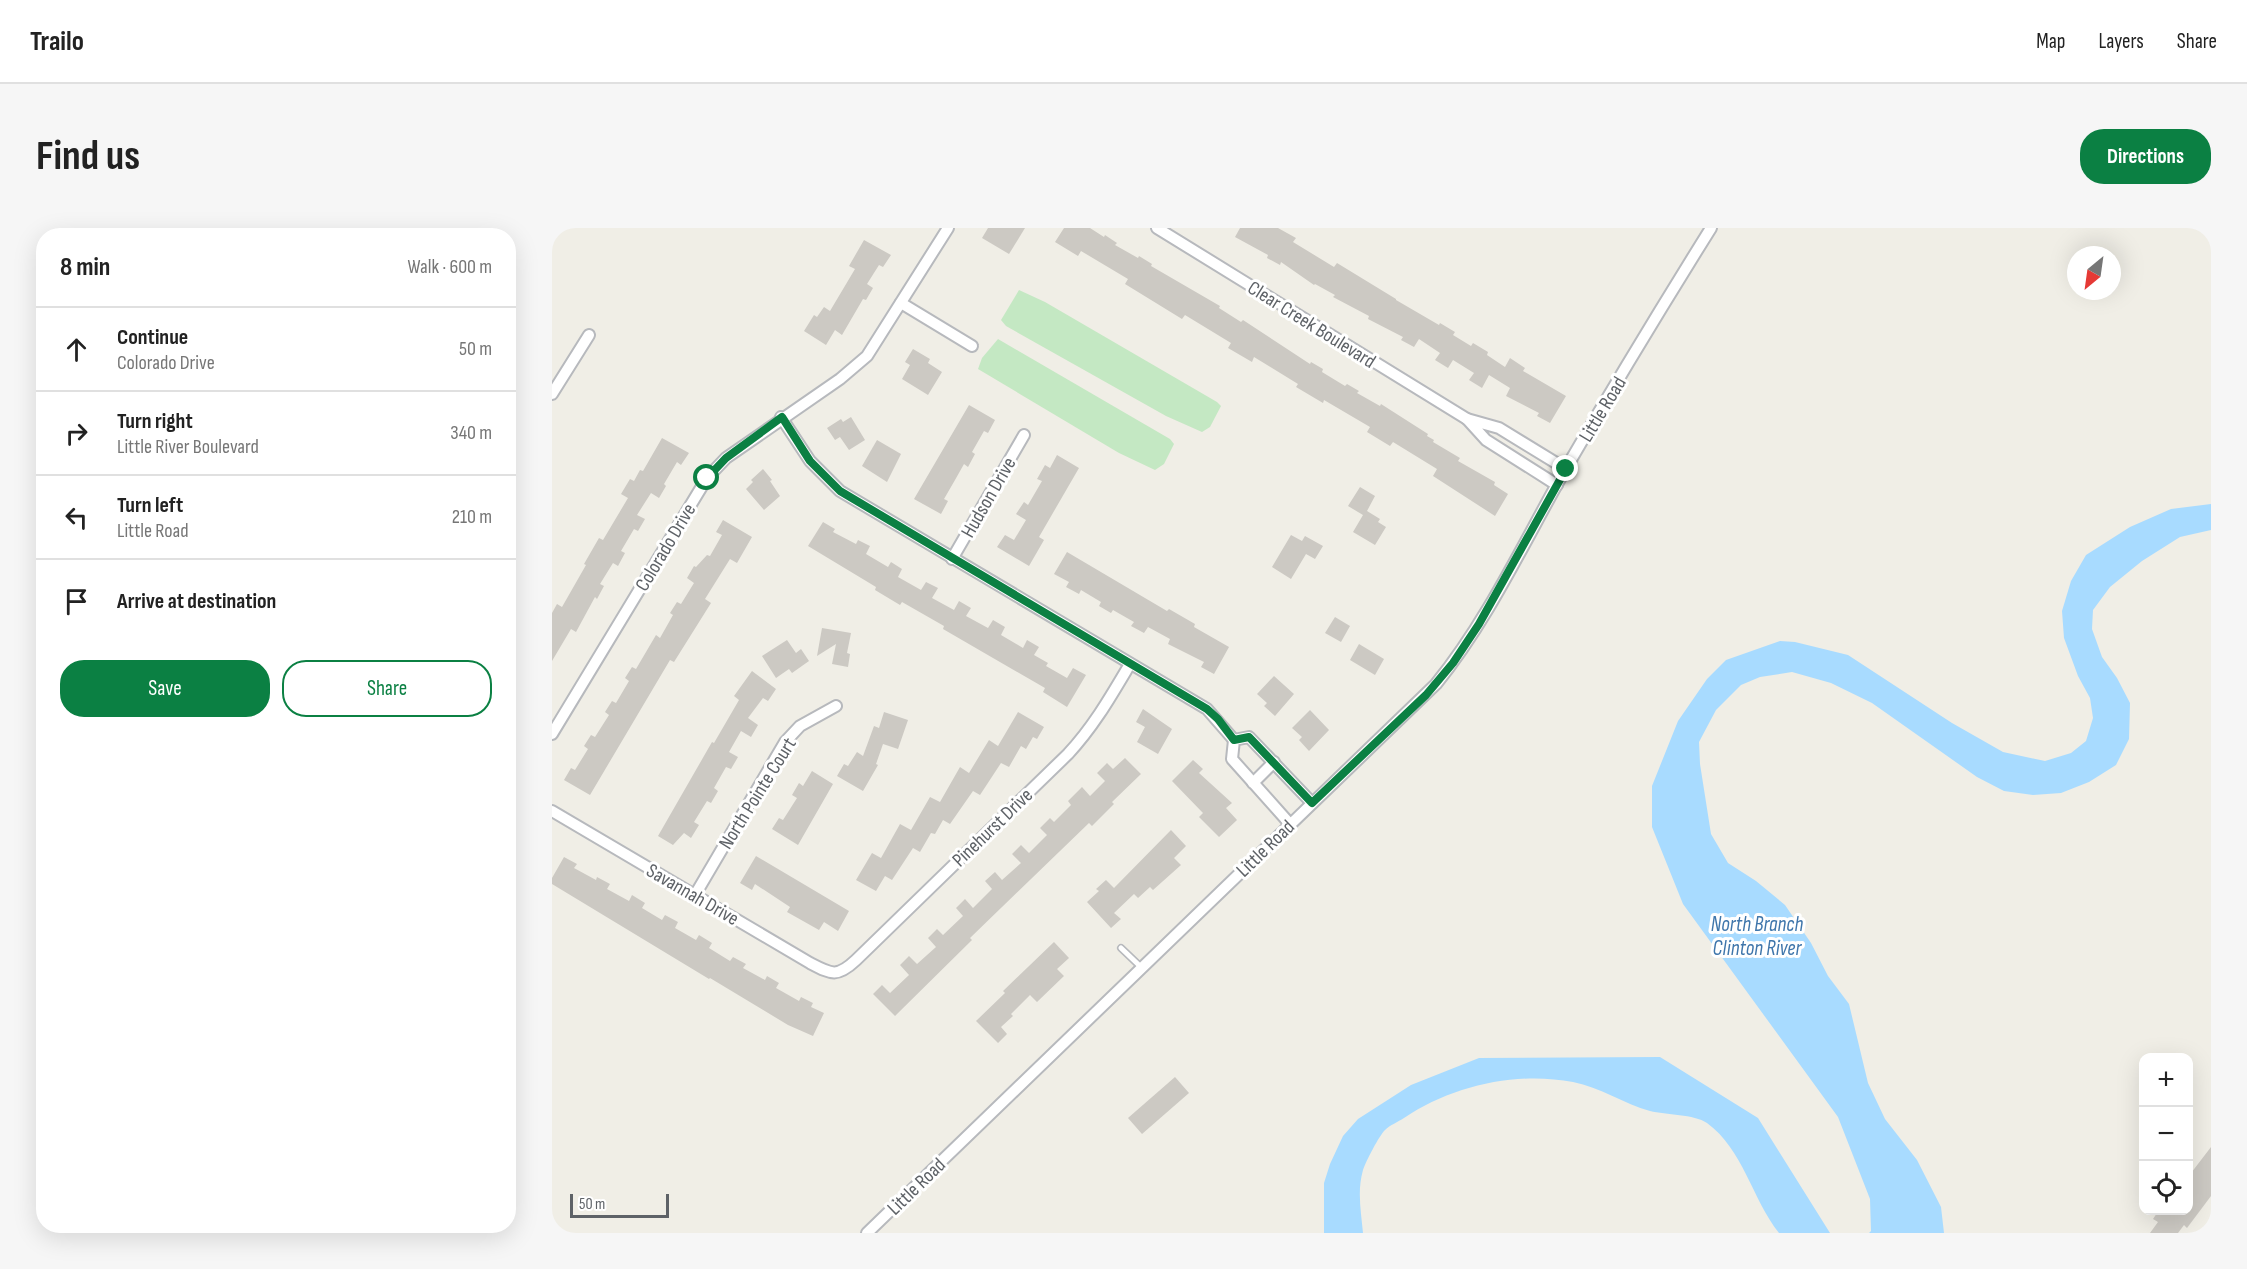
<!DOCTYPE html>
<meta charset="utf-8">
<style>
body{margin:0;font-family:"Sofia Sans Condensed",sans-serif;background:#f6f6f6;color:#222}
.controls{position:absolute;right:18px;bottom:18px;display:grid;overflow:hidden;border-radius:12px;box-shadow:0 6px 24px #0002}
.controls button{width:54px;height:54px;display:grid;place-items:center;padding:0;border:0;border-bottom:2px solid #e0e0e0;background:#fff;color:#222;font:30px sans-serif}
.compass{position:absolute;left:1515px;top:18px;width:54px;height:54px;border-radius:50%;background:#fff;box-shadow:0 6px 24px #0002;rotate:209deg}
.scale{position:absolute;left:18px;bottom:15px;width:99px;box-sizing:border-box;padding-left:6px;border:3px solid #5e6267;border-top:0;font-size:16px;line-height:21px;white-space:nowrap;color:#5e6267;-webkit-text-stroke:4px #fff;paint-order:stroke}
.stop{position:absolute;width:18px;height:18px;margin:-14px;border:4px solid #0b8043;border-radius:50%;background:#fff}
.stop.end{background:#0b8043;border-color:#fff;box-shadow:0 2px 6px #0008}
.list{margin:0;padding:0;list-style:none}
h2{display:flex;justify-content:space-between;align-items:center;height:78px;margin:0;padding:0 24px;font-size:26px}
h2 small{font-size:20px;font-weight:400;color:#767676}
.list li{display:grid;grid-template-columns:39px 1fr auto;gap:18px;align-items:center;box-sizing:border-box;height:84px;padding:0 24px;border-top:2px solid #e0e0e0}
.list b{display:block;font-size:22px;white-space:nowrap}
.list p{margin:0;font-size:20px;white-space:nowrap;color:#767676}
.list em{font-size:20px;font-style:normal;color:#767676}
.actions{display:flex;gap:12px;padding:18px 24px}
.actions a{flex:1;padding:14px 0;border:2px solid #0b8043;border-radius:24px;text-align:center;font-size:21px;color:#0b8043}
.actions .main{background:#0b8043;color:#fff}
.icon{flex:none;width:33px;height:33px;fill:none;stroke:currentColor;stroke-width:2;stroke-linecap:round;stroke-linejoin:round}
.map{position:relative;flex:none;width:1659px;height:1005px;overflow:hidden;border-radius:24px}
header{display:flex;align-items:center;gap:36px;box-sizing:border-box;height:84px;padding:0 30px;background:#fff;border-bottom:2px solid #e0e0e0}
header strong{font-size:28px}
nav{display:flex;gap:33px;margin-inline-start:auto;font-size:21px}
.intro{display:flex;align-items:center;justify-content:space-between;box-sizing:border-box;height:144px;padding:0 36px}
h1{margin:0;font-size:42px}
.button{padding:15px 27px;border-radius:24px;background:#0b8043;color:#fff;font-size:21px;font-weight:700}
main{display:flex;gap:36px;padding:0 36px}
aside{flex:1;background:#fff;border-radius:24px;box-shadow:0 6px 24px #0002}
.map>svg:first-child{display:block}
.green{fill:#c4e8c3}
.water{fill:#a8dbff}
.building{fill:#ccc9c3}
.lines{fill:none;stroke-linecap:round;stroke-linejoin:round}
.lane-casing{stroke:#b7b9bd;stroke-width:8}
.street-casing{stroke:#b7b9bd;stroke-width:14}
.lane{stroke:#fff;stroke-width:5}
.street{stroke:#fff;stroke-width:10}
.route{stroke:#0b8043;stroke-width:8}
.labels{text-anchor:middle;stroke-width:6;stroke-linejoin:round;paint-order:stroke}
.street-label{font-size:20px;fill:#5e6267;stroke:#fff}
.water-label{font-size:21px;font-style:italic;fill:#3f76ab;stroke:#fff}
</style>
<header>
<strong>Trailo</strong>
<nav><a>Map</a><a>Layers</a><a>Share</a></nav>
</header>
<div class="intro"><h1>Find us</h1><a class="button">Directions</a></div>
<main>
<aside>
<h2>8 min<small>Walk · 600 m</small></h2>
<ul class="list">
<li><svg class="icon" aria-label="ahead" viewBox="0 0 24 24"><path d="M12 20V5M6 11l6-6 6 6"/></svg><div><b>Continue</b><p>Colorado Drive</p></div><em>50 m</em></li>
<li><svg class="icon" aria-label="right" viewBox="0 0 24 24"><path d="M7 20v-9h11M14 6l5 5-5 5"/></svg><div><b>Turn right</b><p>Little River Boulevard</p></div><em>340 m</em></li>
<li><svg class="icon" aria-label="left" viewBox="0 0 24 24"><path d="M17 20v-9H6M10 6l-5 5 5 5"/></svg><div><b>Turn left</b><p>Little Road</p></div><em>210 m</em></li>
<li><svg class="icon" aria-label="arrive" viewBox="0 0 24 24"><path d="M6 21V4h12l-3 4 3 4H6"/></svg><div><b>Arrive at destination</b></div></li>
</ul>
<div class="actions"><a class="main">Save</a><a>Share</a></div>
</aside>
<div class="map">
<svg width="1659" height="1005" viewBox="0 0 1659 1005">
<rect width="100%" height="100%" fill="#f0eee6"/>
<!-- green -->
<g class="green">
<path d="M467 62 493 74 665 174 669 178 658 199 650 204 614 188 454 98 449 92Z"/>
<path d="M446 111 618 211 622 216 612 236 603 242 567 225 426 141 430 130Z"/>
</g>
<!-- water -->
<g class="water">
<path d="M1659 276V302L1628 309 1590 333 1558 359 1541 382 1540 401 1550 429 1565 450 1578 475 1577 511 1564 537 1537 554 1509 565 1481 567 1452 563 1425 549 1320 475 1279 455 1240 444 1208 449 1189 457 1164 482 1147 514 1148 536 1159 606 1176 635 1204 653 1233 677 1259 715 1276 748 1297 776 1316 855 1333 891 1365 932 1389 979 1392 1005H1317L1319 1003 1318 971 1286 889 1131 676 1100 599V558L1126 493 1155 451 1174 432 1228 413 1243 414 1296 427 1400 495 1451 524 1493 533 1519 525 1534 513 1541 490 1538 470 1526 448 1512 410 1510 383 1519 353 1534 327 1578 299 1619 281Z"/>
<path d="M1108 829 1206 890 1278 1005H1227C1200 971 1191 921 1155 895 1142 886 1114 887 1098 883 1072 876 1048 859 1021 854 964 843 900 858 852 890 846 894 838 897 833 902 827 908 814 933 811 942 805 963 809 983 811 1005H772V955L778 936 791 908 806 891 859 857 927 830Z"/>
</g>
<!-- building -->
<g class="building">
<path d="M436 0H473L457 26 430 10Z"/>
<path d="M512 0H538L552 9 553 7 565 15 563 17 586 30 587 28 600 36 599 38 668 78 667 80 689 94 691 92 758 136 759 134 771 141 770 144 793 158 795 156 807 163 805 165 828 178 829 176 876 206 875 208 882 212 881 214 908 230 906 233 943 254 942 257 956 266 943 288 881 248 885 241 841 214 838 218 815 204 818 199 772 172 771 175 744 159 746 156 702 129 700 134 676 120 679 115 633 87 630 91 573 56 576 51 529 23 526 28 503 14Z"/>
<path d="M688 0H726L744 10 741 14 782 39 785 35 844 71V72L887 97 888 95 903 104 901 107 919 118 921 115 936 124 935 127 953 139 958 130 973 140 971 143 1014 168 998 195 985 188 987 185 954 168 958 160 937 147 930 160 917 152 922 145 901 132 896 140 883 132 888 125 867 111 862 119 849 112 851 109 816 91 817 88 781 69 783 67 763 56 762 57 729 34 728 37 715 30 716 27 683 9Z"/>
<path d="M312 12 339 27 331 39 327 37 315 56 321 60 314 72 311 71 290 107 283 102 274 117 252 103 262 87 265 89 272 79 278 83 303 41 297 38Z"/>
<path d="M361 121 378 131 376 135 390 144 376 167 350 151 358 137 353 134Z"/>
<path d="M417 177 443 192 436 205 432 203 420 224 423 226 416 239 412 236 403 252 392 271 396 273 389 286 362 271Z"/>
<path d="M299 189 313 212 297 222 288 209 283 212 275 200 289 191 291 194Z"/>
<path d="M110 210 137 225 129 237 125 234 112 256 114 258 107 270 99 265 85 287 93 291 86 303 82 301 69 323 73 325 66 338 61 335 48 356 52 358 45 371 43 369 24 404 19 401 0 433V385L5 376 10 379 34 337 32 336 47 310 51 312 76 270 69 266 78 251 82 253 88 242 91 243Z"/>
<path d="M325 212 349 226 335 254 310 238Z"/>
<path d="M505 227 527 240 487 309 492 312 477 338 445 319 453 307 462 312 474 292 464 286 472 274 476 277 490 253 485 251 493 237 498 240Z"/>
<path d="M211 241 220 252 218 253 228 268 212 282 194 261 201 254 199 252Z"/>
<path d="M808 259 823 268 815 283 828 291 826 294 834 299 823 317 801 304 811 287 796 278Z"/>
<path d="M171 292 200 309 185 335 178 331 153 371 159 375 122 434 118 432 38 567 12 552 19 540 23 542 36 521 32 518 39 507 43 509 57 487 53 484 60 473 64 475 77 453 73 450 80 439 84 441 104 407 108 410 121 387 118 385 125 374 129 376 142 355 135 350 142 338 144 339 155 327 158 328 170 307 164 304Z"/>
<path d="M271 294 283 301 281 304 304 316 306 312 318 318 314 326 336 339 339 334 350 341 346 349 369 362 374 354 386 360 380 370 402 382 407 373 419 380 414 388 436 400 441 392 453 399 449 407 471 420 475 412 487 419 482 427 496 435 494 438 515 450 521 440 534 447 515 479 491 464 493 460 391 401 392 398 350 374 348 377 323 362 324 359 256 318Z"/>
<path d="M739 307 750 313 753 308 771 318 763 331 754 326 739 351 720 339Z"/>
<path d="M515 324 615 383 617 381 643 396 642 399 677 419 662 446 649 439 652 434 616 416 618 411 596 399 592 405 579 398 582 394 561 382 559 385 547 378 549 374 529 362 527 366 514 359 517 354 502 346Z"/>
<path d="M783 389 798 398 789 414 773 405Z"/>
<path d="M270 400 299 405 295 425 298 426 296 439 280 436 284 416 265 428Z"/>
<path d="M235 412 244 425 249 421 257 433 240 445 237 441 224 450 210 428Z"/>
<path d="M807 416 832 431 823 447 798 432Z"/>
<path d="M200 443 224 461 216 473 211 470 196 490 206 497 199 509 189 503 177 524 186 529 179 541 174 539 162 560 166 563 159 575 155 573 142 594 147 597 139 610 132 605 121 617 106 608 160 514 162 515 187 472 182 468Z"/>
<path d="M722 448 742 466 723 488 712 478 715 475 705 466Z"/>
<path d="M591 481 620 501 606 526 585 514 593 499 584 494Z"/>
<path d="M758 482 777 502 757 523 747 512 750 509 740 500Z"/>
<path d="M332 484 356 492 346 521 331 516 324 536 326 537 311 563 285 548 292 536 296 538 305 524 311 528 322 498 327 500Z"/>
<path d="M466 484 492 499 485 511 481 509 474 521 469 518 457 539 449 535 428 567 421 563 398 596 391 592 383 606 379 605 368 624 361 620 340 652 333 648 324 663 304 652 320 625 329 630 348 596 359 602 378 569 388 574 408 539 417 545 437 512 446 518Z"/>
<path d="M573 530 589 546 560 574 562 576 540 598 537 595 418 710 420 712 343 788 321 766 330 757 338 765 357 747 348 737 357 728 365 736 384 719 376 710 385 701 391 707 411 688 404 680 413 671 421 680 440 661 433 653 443 644 450 652 469 635 460 626 469 617 477 625 495 607 488 600 498 590 502 594 519 577 516 573 530 559 538 568 553 553 545 545 555 535 561 541Z"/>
<path d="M641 532 651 541 647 545 680 575 674 580 685 592 667 609 647 589 651 585 620 553Z"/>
<path d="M260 543 281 556 246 617 220 601 227 590 231 592 245 570 240 567 247 555 251 558Z"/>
<path d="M619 602 634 618 622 630 629 637 601 662 598 659 586 670 582 666 562 685 569 691 559 700 535 674 547 663 544 661 554 652 562 660Z"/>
<path d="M204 628 297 683 286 703 272 694 267 702 235 684 238 679 203 656 200 662 188 655Z"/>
<path d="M12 629 25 636 22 640 44 652 45 649 58 656 55 661 77 673 80 667 93 675 90 680 110 692 113 687 126 694 123 700 144 712 147 707 160 715 157 720 178 733 181 729 194 736 191 740 213 752 215 748 227 755 224 760 247 773 249 769 261 775 259 779 272 785 261 808 236 797 158 750 157 751 0 656V650Z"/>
<path d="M502 714 517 730 505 741 512 748 485 774 478 767 459 786 461 788 449 799 455 806 446 815 424 793 453 765 451 763Z"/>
<path d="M623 849 637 865 590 906 576 890Z"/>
<path d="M1659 919V968L1635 1000 1632 997 1626 1005H1598L1606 994 1601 991 1607 982H1636V949Z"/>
</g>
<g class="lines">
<!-- lane casing -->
<g class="lane-casing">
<path id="lane" d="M569 720 590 740"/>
</g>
<!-- street casing -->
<g class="street-casing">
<g id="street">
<path d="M605 0 915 191"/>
<path d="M349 75 420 118"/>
<path d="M0 166 37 107"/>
<path d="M229 189 258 233 288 263 655 481 682 512"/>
<path d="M1005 257 934 212 915 191 947 200 1014 241"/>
<path d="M400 331 472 207"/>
<path d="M0 506 155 250 174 230 288 151 315 128 396 0"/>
<path d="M701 555 722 534"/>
<path d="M0 583 258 735C279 746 285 750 304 732L516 526C542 498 559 468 578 436"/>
<path d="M738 596 680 531 682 512 697 509 760 575"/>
<path d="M143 667 233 514 248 498 284 478"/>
<path d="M315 1005 884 456C936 392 972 314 1013 242 1060 161 1109 80 1159 0"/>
</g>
</g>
<!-- lane -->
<use href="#lane" class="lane"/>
<!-- street -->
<use href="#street" class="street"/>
</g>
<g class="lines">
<!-- route -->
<path class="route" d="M155 250 174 230 230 189 258 233 288 263 655 481 666 491 682 512 697 509 760 575 874 467 901 435 927 396 1014 241"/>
</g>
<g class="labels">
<!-- street labels -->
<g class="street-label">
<text transform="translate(760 96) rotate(32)" y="7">Clear Creek Boulevard</text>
<text transform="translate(1050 181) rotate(-59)" y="7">Little Road</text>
<text transform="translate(436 269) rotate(-60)" y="7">Hudson Drive</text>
<text transform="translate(113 319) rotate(-59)" y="7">Colorado Drive</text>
<text transform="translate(205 565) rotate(-58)" y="7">North Pointe Court</text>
<text transform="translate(440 599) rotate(-44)" y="7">Pinehurst Drive</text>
<text transform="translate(713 620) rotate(-44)" y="7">Little Road</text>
<text transform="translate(141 666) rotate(30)" y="7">Savannah Drive</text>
<text transform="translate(364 958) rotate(-44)" y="7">Little Road</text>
</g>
<!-- water labels -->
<g class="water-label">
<text x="1205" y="703">North Branch<tspan x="1205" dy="24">Clinton River</tspan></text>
</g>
</g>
</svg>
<div class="controls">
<button>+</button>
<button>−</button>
<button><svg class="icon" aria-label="locate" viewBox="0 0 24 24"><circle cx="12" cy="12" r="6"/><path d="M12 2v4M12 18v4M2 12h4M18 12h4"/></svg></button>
</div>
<svg class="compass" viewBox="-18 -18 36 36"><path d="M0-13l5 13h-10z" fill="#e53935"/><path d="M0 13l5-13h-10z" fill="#767676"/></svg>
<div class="scale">50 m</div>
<div class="stop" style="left:155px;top:250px"></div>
<div class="stop end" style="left:1014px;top:241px"></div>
</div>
</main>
